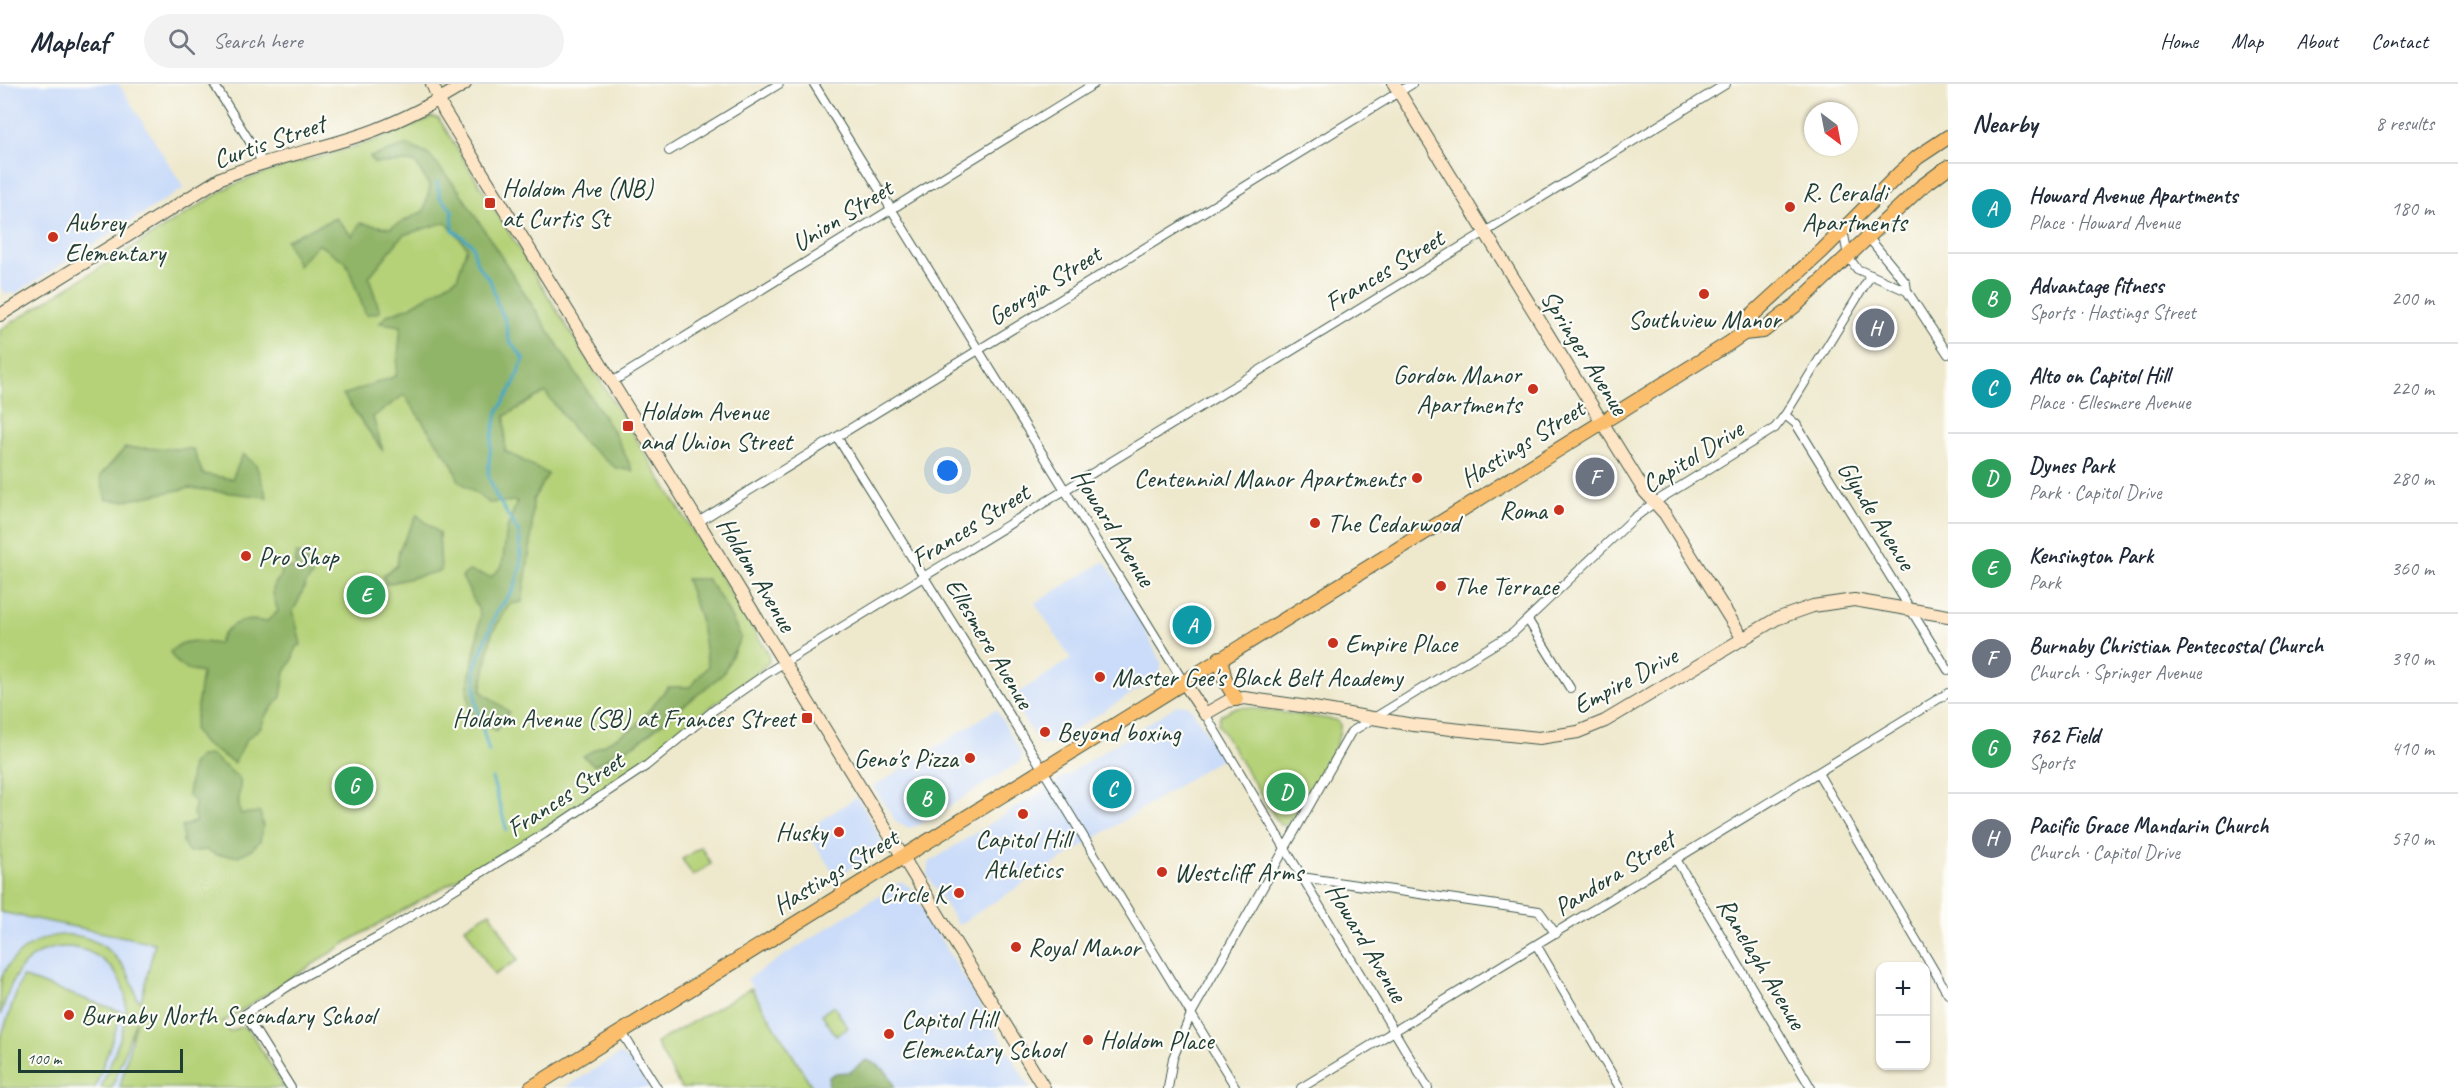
<!DOCTYPE html>
<meta charset="utf-8">
<style>
body{margin:0;font-family:Caveat,sans-serif;background:#f2f2f3;color:#1f2937}
.controls{position:absolute;right:18px;bottom:18px;display:grid;overflow:hidden;border-radius:12px;box-shadow:0 2px 4px #0004}
.controls button{width:54px;height:54px;display:grid;place-items:center;padding:0;border:0;border-bottom:2px solid #e0e1e3;background:#fff;color:#1f2937;font:30px sans-serif}
.compass{position:absolute;left:1804px;top:18px;width:54px;height:54px;border-radius:50%;background:#fff;box-shadow:0 2px 4px #0004;rotate:148deg}
.scale{position:absolute;left:18px;bottom:15px;width:165px;box-sizing:border-box;padding-left:6px;border:3px solid #1f3d34;border-top:0;font-size:16px;line-height:21px;white-space:nowrap;color:#1f3d34;-webkit-text-stroke:4px #fdfcf7;paint-order:stroke}
.you{position:absolute;left:948px;top:387px;width:21px;height:21px;margin:-15px;border:4px solid #fff;border-radius:50%;background:#1a73e8;box-shadow:0 0 0 9px #1a73e833}
.badge{display:grid;place-items:center;width:39px;height:39px;border-radius:50%;background:#c8321e;color:#fff;font-size:20px;font-weight:700}
.pin{position:absolute;translate:-50% -50%;border:3px solid #fff;box-shadow:0 2px 6px #0006}
.list{margin:0;padding:0;list-style:none}
h2{display:flex;justify-content:space-between;align-items:center;height:78px;margin:0;padding:0 24px;font-size:26px}
h2 small{font-size:20px;font-weight:400;color:#747a83}
.list li{display:grid;grid-template-columns:39px 1fr auto;gap:18px;align-items:center;box-sizing:border-box;height:90px;padding:0 24px;border-top:2px solid #e0e1e3}
.list b{display:block;font-size:22px;white-space:nowrap}
.list p{margin:0;font-size:20px;white-space:nowrap;color:#747a83}
.list em{font-size:20px;font-style:normal;color:#747a83}
.icon{flex:none;width:33px;height:33px;fill:none;stroke:currentColor;stroke-width:2;stroke-linecap:round;stroke-linejoin:round}
.map{position:relative;flex:none;width:1948px;height:1004px;overflow:hidden}
header{display:flex;align-items:center;gap:36px;box-sizing:border-box;height:84px;padding:0 30px;background:#fff;border-bottom:2px solid #e0e1e3}
header strong{font-size:28px}
nav{display:flex;gap:33px;margin-inline-start:auto;font-size:21px}
.search{width:420px;height:54px;background:#f2f2f3;display:flex;align-items:center;gap:15px;box-sizing:border-box;padding:0 21px;border-radius:33px;color:#747a83;font-size:22px}
main{display:flex}
aside{flex:1;background:#fff}
.map>svg:first-child{display:block}
.built{fill:#cadcf9}
.green{fill:#b5d278;stroke:#6a8856;stroke-width:1.5}
.forest{fill:#90b468;stroke:#58784e;stroke-width:1.5}
.lines{fill:none;stroke-linecap:round;stroke-linejoin:round}
.stream{stroke:#44a7c4;stroke-width:3}
.street-casing{stroke:#3e574b;stroke-width:10}
.secondary-casing{stroke:#3e574b;stroke-width:14}
.primary-casing{stroke:#3e574b;stroke-width:16}
.street{stroke:#fff;stroke-width:8}
.secondary{stroke:#fde5c5;stroke-width:12}
.primary{stroke:#fabe6d;stroke-width:14}
.poi-dot{fill:#c8321e;stroke:#fdfcf7;stroke-width:2}
.labels{text-anchor:middle;stroke-width:4.5;stroke-linejoin:round;paint-order:stroke}
.street-label{font-size:26px;fill:#1f3d34;stroke:#fdfcf7}
.poi-label{font-size:26px;fill:#1f3d34;stroke:#fdfcf7;text-anchor:start}
</style>
<header>
<strong>Mapleaf</strong>
<div class="search"><svg class="icon" aria-label="search" viewBox="0 0 24 24"><circle cx="10" cy="10" r="6"/><path d="M15 15l6 6"/></svg>Search here</div>
<nav><a>Home</a><a>Map</a><a>About</a><a>Contact</a></nav>
</header>
<main>
<div class="map">
<svg width="1948" height="1004" viewBox="0 0 1948 1004">
<rect width="100%" height="100%" fill="#fdfcf7"/>
<filter id="ink" filterUnits="userSpaceOnUse"><feTurbulence type="fractalNoise" baseFrequency=".0167" numOctaves="2"/><feDisplacementMap in="SourceGraphic" scale="12" xChannelSelector="R" yChannelSelector="G"/><feConvolveMatrix kernelMatrix="1 2 1 2 8 2 1 2 1" color-interpolation-filters="sRGB"/></filter>
<filter id="wash" filterUnits="userSpaceOnUse"><feTurbulence type="fractalNoise" baseFrequency=".008" numOctaves="4" result="noise"/><feDisplacementMap in="SourceGraphic" scale="24" xChannelSelector="R" yChannelSelector="G"/><feGaussianBlur stdDeviation="1.35" result="paint"/><feColorMatrix in="noise" values="0 0 0 0 0 0 0 0 0 0 0 0 0 0 0 0 0 1.4 0 .05"/><feComposite in="paint" operator="in"/></filter>
<g filter="url(#wash)">
<rect width="100%" height="100%" fill="#eee8cc"/>
<!-- built -->
<g class="built">
<path d="M0 0H119L184 104 16 209 5 210 0 202Z"/>
<path d="M1105 477 1137 530 1161 578V591L1050 661H1043L1037 657 1010 614 1071 575 1035 519Z"/>
<path d="M1177 621H1187L1192 625 1222 674 958 841 927 791 928 779Z"/>
<path d="M996 625 1020 666 1022 672 1020 678 919 741 909 744 897 739 873 703Z"/>
<path d="M857 713 881 755 882 761 877 768 836 793 806 746Z"/>
<path d="M900 798 909 802 1030 1004H814L747 895Z"/>
<path d="M0 828 156 859 120 1004H0Z"/>
<path d="M620 970 636 981 650 1004H564Z"/>
</g>
<!-- green -->
<g class="green">
<path d="M432 33 439 35 768 569 769 578 755 591 695 634 640 681 576 724 510 765 349 857 223 938 229 948 243 942 252 951 285 1004H120L136 936 112 1004H101C110 978 126 948 126 921 125 873 66 845 29 876 12 890 7 912 0 932 0 920 0 905 1 895 6 881 16 871 28 863 74 832 127 864 137 915L141 917 155 859 0 828V246L229 103C295 74 367 66 432 33Z"/>
<path d="M1242 623 1336 636 1340 640C1343 658 1305 724 1293 741H1280L1218 640 1220 632 1231 625Z"/>
<path d="M701 763 711 780 693 792 682 775Z"/>
<path d="M490 828 518 876 494 891 465 843Z"/>
<path d="M22 893 122 928 95 1004H0V956Z"/>
<path d="M751 904 813 1004H681L656 959Z"/>
<path d="M834 922 848 944 836 952 822 930Z"/>
</g>
<!-- forest -->
<g class="forest">
<path d="M408 61 429 71 458 105 616 352 633 387 616 384 583 358 545 308 505 332V367L548 390 533 416 531 459 522 518 510 520 492 549 481 607 509 628 496 647 470 628 467 605 477 556 480 529 462 493 469 487 491 493 502 482 507 445 517 417 489 419 459 397 452 380 404 311 373 333 383 367 343 311 396 292 401 242 380 239 387 231 410 223 457 194 467 163 446 138 403 151 369 193 380 228 366 231 346 178 318 160 298 182 286 156 336 134 352 152 360 139 390 144 424 127 430 103 415 78 374 79 370 73Z"/>
<path d="M125 364 193 365 203 390 232 395 243 370 256 381 267 413 189 404 124 417 106 416 100 392Z"/>
<path d="M417 431 439 449 441 487 386 500 383 491 397 482 399 466Z"/>
<path d="M296 469 306 473 312 492C302 501 302 515 293 526L301 561 296 563 292 577 285 588 281 613 266 631 261 643 247 655 234 679 204 660 194 646 202 589C187 586 177 583 170 568 184 553 199 557 218 560 227 538 245 533 266 538L278 527C274 514 268 503 281 493L280 482 295 485 297 481 295 478Z"/>
<path d="M686 495H707L723 518 741 553 723 590 637 659 594 681 583 672 635 643 668 603H690L708 582 700 534Z"/>
<path d="M211 671 240 695C241 707 236 719 241 730L260 728 263 743 260 757 251 766 238 772 217 771 206 766 188 768 183 758 182 743 196 737 193 730 196 718 188 712 192 681 200 672Z"/>
<path d="M866 976C880 981 891 988 894 1004H828L829 993 836 989 850 988Z"/>
</g>
<g class="lines">
<!-- stream -->
<g class="stream">
<path d="M437 98 440 113 452 126 453 146 472 160 477 180 491 198 497 219 505 236 509 256 524 275 513 302 497 329 491 358 488 390 496 412 519 449 521 481 514 505 497 527 475 583 476 620 489 668"/>
<path d="M492 694 507 747"/>
</g>
</g>
</g>
<g filter="url(#ink)">
<g class="lines">
<!-- street casing -->
<g class="street-casing">
<g id="street">
<path d="M214 0 263 79"/>
<path d="M814 0 1183 597"/>
<path d="M669 67 779 0"/>
<path d="M1843 146 1848 172 1857 185 1907 207 1948 270"/>
<path d="M1868 153 1906 199 1907 207"/>
<path d="M612 298 1094 0"/>
<path d="M1785 331 1796 340 1948 586"/>
<path d="M837 353 1003 620 1236 1004"/>
<path d="M698 438 1412 0"/>
<path d="M1528 536 1570 604"/>
<path d="M1205 630 1428 1004"/>
<path d="M1818 689 1948 910"/>
<path d="M1676 775 1811 1004"/>
<path d="M1301 793 1539 827 1556 850"/>
<path d="M1537 862 1620 1004"/>
<path d="M621 947 657 1004"/>
<path d="M291 1004 245 930 306 891 377 853 544 750 646 682 714 626 767 589 1726 0"/>
<path d="M1168 1004 1173 974 1191 930 1351 648 1513 549 1634 434 1655 418 1775 344 1785 331 1871 191"/>
<path d="M1301 1004 1948 609"/>
</g>
</g>
<!-- secondary casing -->
<g class="secondary-casing">
<g id="secondary">
<path d="M432 0 444 27 692 428 1044 1004"/>
<path d="M1394 0 1645 408 1665 430 1743 555"/>
<path d="M0 231 221 94C271 73 325 65 375 46 406 34 436 18 465 0"/>
<path d="M1183 597 1205 630 1228 617 1244 614 1308 623 1413 641 1539 654 1578 648 1605 637 1776 535 1813 522 1854 516 1948 532"/>
</g>
</g>
<!-- primary casing -->
<g class="primary-casing">
<g id="primary">
<path d="M1744 249 1763 247 1797 220 1920 104 1948 83"/>
<path d="M1220 574 1225 596 1236 615"/>
<path d="M531 1004 1728 260 1744 249 1751 232 1822 167 1901 88 1918 73 1948 53"/>
</g>
</g>
<!-- street -->
<use href="#street" class="street"/>
<!-- secondary -->
<use href="#secondary" class="secondary"/>
<!-- primary -->
<use href="#primary" class="primary"/>
</g>
</g>
<!-- markers -->
<g class="poi-dot">
<rect x="484" y="113" width="12" height="12" rx="3"/>
<circle cx="1790" cy="123" r="6"/>
<circle cx="53" cy="153" r="6"/>
<circle cx="1704" cy="210" r="6"/>
<circle cx="1533" cy="305" r="6"/>
<rect x="622" y="336" width="12" height="12" rx="3"/>
<circle cx="1417" cy="394" r="6"/>
<circle cx="1559" cy="426" r="6"/>
<circle cx="1315" cy="439" r="6"/>
<circle cx="246" cy="472" r="6"/>
<circle cx="1441" cy="502" r="6"/>
<circle cx="1333" cy="559" r="6"/>
<circle cx="1100" cy="593" r="6"/>
<rect x="801" y="628" width="12" height="12" rx="3"/>
<circle cx="1045" cy="648" r="6"/>
<circle cx="970" cy="674" r="6"/>
<circle cx="1023" cy="730" r="6"/>
<circle cx="839" cy="748" r="6"/>
<circle cx="1162" cy="788" r="6"/>
<circle cx="959" cy="809" r="6"/>
<circle cx="1016" cy="863" r="6"/>
<circle cx="69" cy="931" r="6"/>
<circle cx="889" cy="950" r="6"/>
<circle cx="1088" cy="956" r="6"/>
</g>
<g class="labels">
<!-- street labels -->
<g class="street-label">
<text transform="translate(269 57) rotate(-19)" y="9">Curtis Street</text>
<text transform="translate(842 131) rotate(-32)" y="9">Union Street</text>
<text transform="translate(1384 186) rotate(-31)" y="9">Frances Street</text>
<text transform="translate(1044 201) rotate(-32)" y="9">Georgia Street</text>
<text transform="translate(1585 268) rotate(58)" y="9">Springer Avenue</text>
<text transform="translate(1522 359) rotate(-32)" y="9">Hastings Street</text>
<text transform="translate(1692 372) rotate(-32)" y="9">Capitol Drive</text>
<text transform="translate(1877 431) rotate(58)" y="9">Glynde Avenue</text>
<text transform="translate(970 441) rotate(-32)" y="9">Frances Street</text>
<text transform="translate(1114 443) rotate(58)" y="9">Howard Avenue</text>
<text transform="translate(757 490) rotate(59)" y="9">Holdom Avenue</text>
<text transform="translate(990 559) rotate(59)" y="9">Ellesmere Avenue</text>
<text transform="translate(1625 596) rotate(-28)" y="9">Empire Drive</text>
<text transform="translate(565 710) rotate(-33)" y="9">Frances Street</text>
<text transform="translate(835 787) rotate(-31)" y="9">Hastings Street</text>
<text transform="translate(1614 789) rotate(-32)" y="9">Pandora Street</text>
<text transform="translate(1367 858) rotate(59)" y="9">Howard Avenue</text>
<text transform="translate(1762 879) rotate(59)" y="9">Ranelagh Avenue</text>
</g>
<!-- poi labels -->
<g class="poi-label">
<text x="502" y="113">Holdom Ave (NB)<tspan x="502" dy="30">at Curtis St</tspan></text>
<text x="1802" y="117">R. Ceraldi<tspan x="1802" dy="30">Apartments</tspan></text>
<text x="65" y="147">Aubrey<tspan x="65" dy="30">Elementary</tspan></text>
<text x="1704" y="244" text-anchor="middle">Southview Manor</text>
<text x="1521" y="299" text-anchor="end">Gordon Manor<tspan x="1521" dy="30">Apartments</tspan></text>
<text x="640" y="336">Holdom Avenue<tspan x="640" dy="30">and Union Street</tspan></text>
<text x="1405" y="403" text-anchor="end">Centennial Manor Apartments</text>
<text x="1547" y="435" text-anchor="end">Roma</text>
<text x="1327" y="448">The Cedarwood</text>
<text x="258" y="481">Pro Shop</text>
<text x="1453" y="511">The Terrace</text>
<text x="1345" y="568">Empire Place</text>
<text x="1112" y="602">Master Gee's Black Belt Academy</text>
<text x="795" y="643" text-anchor="end">Holdom Avenue (SB) at Frances Street</text>
<text x="1057" y="657">Beyond boxing</text>
<text x="958" y="683" text-anchor="end">Geno's Pizza</text>
<text x="827" y="757" text-anchor="end">Husky</text>
<text x="1023" y="764" text-anchor="middle">Capitol Hill<tspan x="1023" dy="30">Athletics</tspan></text>
<text x="1174" y="797">Westcliff Arms</text>
<text x="947" y="818" text-anchor="end">Circle K</text>
<text x="1028" y="872">Royal Manor</text>
<text x="81" y="940">Burnaby North Secondary School</text>
<text x="901" y="944">Capitol Hill<tspan x="901" dy="30">Elementary School</tspan></text>
<text x="1100" y="965">Holdom Place</text>
</g>
</g>
</svg>
<div class="controls">
<button>+</button>
<button>−</button>
</div>
<svg class="compass" viewBox="-18 -18 36 36"><path d="M0-13l5 13h-10z" fill="#e53935"/><path d="M0 13l5-13h-10z" fill="#747a83"/></svg>
<div class="scale">100 m</div>
<div class="you"></div>
<div class="pin badge" style="left:1192px;top:541px;background:#0f9aa8">A</div>
<div class="pin badge" style="left:926px;top:714px;background:#2e9e5b">B</div>
<div class="pin badge" style="left:1112px;top:705px;background:#0f9aa8">C</div>
<div class="pin badge" style="left:1286px;top:708px;background:#2e9e5b">D</div>
<div class="pin badge" style="left:366px;top:511px;background:#2e9e5b">E</div>
<div class="pin badge" style="left:1595px;top:393px;background:#6b7280">F</div>
<div class="pin badge" style="left:354px;top:702px;background:#2e9e5b">G</div>
<div class="pin badge" style="left:1875px;top:244px;background:#6b7280">H</div>
</div>
<aside>
<h2>Nearby<small>8 results</small></h2>
<ul class="list">
<li><span class="badge" style="background:#0f9aa8">A</span><div><b>Howard Avenue Apartments</b><p>Place · Howard Avenue</p></div><em>180 m</em></li>
<li><span class="badge" style="background:#2e9e5b">B</span><div><b>Advantage fitness</b><p>Sports · Hastings Street</p></div><em>200 m</em></li>
<li><span class="badge" style="background:#0f9aa8">C</span><div><b>Alto on Capitol Hill</b><p>Place · Ellesmere Avenue</p></div><em>220 m</em></li>
<li><span class="badge" style="background:#2e9e5b">D</span><div><b>Dynes Park</b><p>Park · Capitol Drive</p></div><em>280 m</em></li>
<li><span class="badge" style="background:#2e9e5b">E</span><div><b>Kensington Park</b><p>Park</p></div><em>360 m</em></li>
<li><span class="badge" style="background:#6b7280">F</span><div><b>Burnaby Christian Pentecostal Church</b><p>Church · Springer Avenue</p></div><em>390 m</em></li>
<li><span class="badge" style="background:#2e9e5b">G</span><div><b>762 Field</b><p>Sports</p></div><em>410 m</em></li>
<li><span class="badge" style="background:#6b7280">H</span><div><b>Pacific Grace Mandarin Church</b><p>Church · Capitol Drive</p></div><em>570 m</em></li>
</ul>
</aside>
</main>
